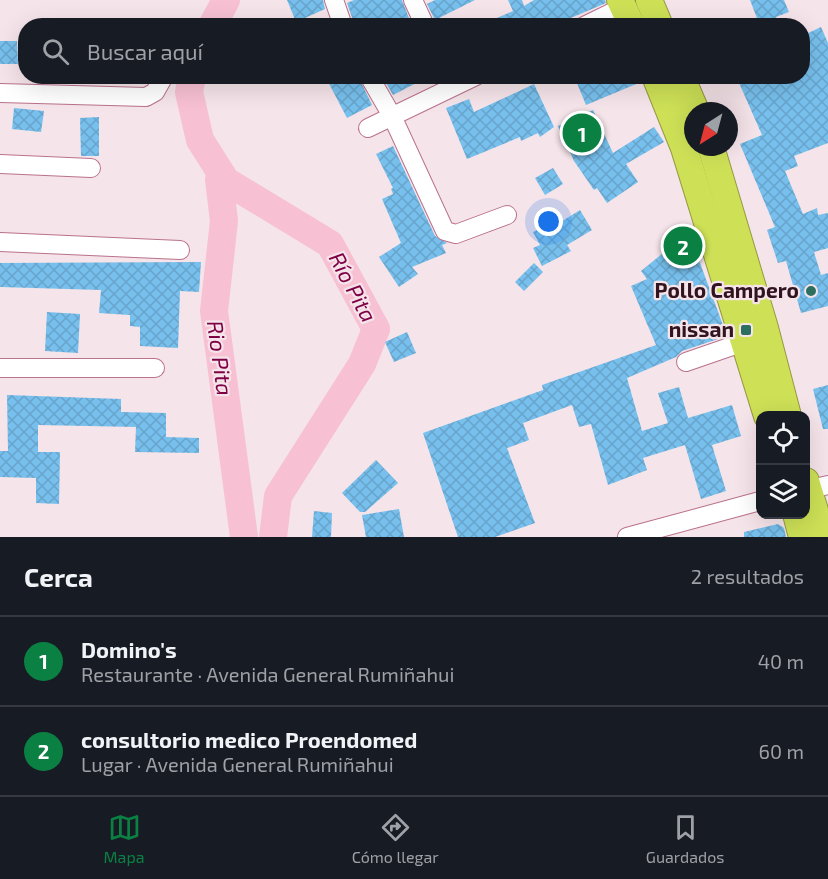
<!DOCTYPE html>
<html lang="es">
<meta charset="utf-8">
<style>
body{margin:0;font-family:"Exo 2",sans-serif;background:#20242c;color:#f1f3f6}
.controls{position:absolute;right:18px;bottom:18px;display:grid;overflow:hidden;border-radius:12px;box-shadow:0 6px 24px #0002}
.controls button{width:54px;height:54px;display:grid;place-items:center;padding:0;border:0;border-bottom:2px solid #363941;background:#171b24;color:#f1f3f6;font:30px sans-serif}
.compass{position:absolute;left:684px;top:102px;width:54px;height:54px;border-radius:50%;background:#171b24;box-shadow:0 6px 24px #0002;rotate:216deg}
.you{position:absolute;left:549px;top:222px;width:21px;height:21px;margin:-15px;border:4px solid #fff;border-radius:50%;background:#1a73e8;box-shadow:0 0 0 9px #1a73e833}
.badge{display:grid;place-items:center;width:39px;height:39px;border-radius:50%;background:#0b8043;color:#fff;font-size:20px;font-weight:700}
.pin{position:absolute;translate:-50% -50%;border:3px solid #fff;box-shadow:0 2px 6px #0006}
.list{margin:0;padding:0;list-style:none}
h2{display:flex;justify-content:space-between;align-items:center;height:78px;margin:0;padding:0 24px;font-size:26px}
h2 small{font-size:20px;font-weight:400;color:#9ea1a6}
.list li{display:grid;grid-template-columns:39px 1fr auto;gap:18px;align-items:center;box-sizing:border-box;height:90px;padding:0 24px;border-top:2px solid #363941}
.list b{display:block;font-size:22px;white-space:nowrap}
.list p{margin:0;font-size:20px;white-space:nowrap;color:#9ea1a6}
.list em{font-size:20px;font-style:normal;color:#9ea1a6}
.icon{flex:none;width:33px;height:33px;fill:none;stroke:currentColor;stroke-width:2;stroke-linecap:round;stroke-linejoin:round}
.map{position:relative;flex:none;width:828px;height:537px;overflow:hidden}
.search{position:absolute;background:#171b24;box-shadow:0 6px 24px #0002;left:18px;right:18px;top:18px;height:66px;display:flex;align-items:center;gap:15px;box-sizing:border-box;padding:0 21px;border-radius:24px;color:#9ea1a6;font-size:22px}
.sheet{height:258px;background:#171b24}
nav{display:flex;justify-content:space-around;align-items:center;box-sizing:border-box;height:84px;border-top:2px solid #363941;background:#171b24;font-size:16px;color:#9ea1a6}
nav a{display:grid;justify-items:center;gap:3px}
nav .on{color:#0b8043}
.map>svg:first-child{display:block}
.lines{fill:none;stroke-linecap:round;stroke-linejoin:round}
.river{stroke:#f7c0d3;stroke-width:28}
.building{fill:url(#building-cross-hatch)}
.minor-casing{stroke:#ba718c;stroke-width:20}
.highway-casing{stroke:#969943;stroke-width:28}
.minor{stroke:#fff;stroke-width:18}
.highway{stroke:#cde056;stroke-width:26}
.poi-dot{fill:#2c6f61;stroke:#f5e4e9;stroke-width:2}
.labels{text-anchor:middle;stroke-width:4.5;stroke-linejoin:round;paint-order:stroke}
.poi-label{font-size:21px;font-weight:bold;fill:#31141f;stroke:#f5e4e9;text-anchor:end}
.water-label{font-size:22px;font-style:italic;fill:#7e0045;stroke:#f5e4e9}
</style>
<div class="map">
<svg width="828" height="537" viewBox="0 0 828 537">
<defs>
<pattern id="building-cross-hatch" width="8" height="8" patternUnits="userSpaceOnUse" patternTransform="scale(1.5)"><rect width="8" height="8" fill="#77c0ed"/><path d="M0 0l8 8M0 8l8-8" fill="none" stroke="#67a4cb"/></pattern>
</defs>
<rect width="100%" height="100%" fill="#f5e4e9"/>
<g class="lines">
<!-- river -->
<g class="river">
<path d="M212 26 226 0"/>
<path d="M192 76 189 92 200 140 226 181 330 244 376 329 362 364 278 496 273 537"/>
<path d="M219 179 224 221 214 311 244 537"/>
</g>
</g>
<!-- building -->
<g class="building">
<path d="M287 0H323L325 9 296 22Z"/>
<path d="M354 0H402L412 26H355L347 3Z"/>
<path d="M435 0H475L435 20 427 4Z"/>
<path d="M508 0H522L524 6 534 0H605L606 3 552 26H479L513 11Z"/>
<path d="M750 0H784L789 12 776 17 779 26H760Z"/>
<path d="M821 27 828 43V143L794 156 798 166 785 171 803 214 817 208 818 215 828 213V248L814 252 821 275 828 273V306L801 313 786 261 778 263 767 230 775 227 740 144 762 135 736 76H802V36Z"/>
<path d="M0 41H17L18 64H0Z"/>
<path d="M325 76H358L372 105 347 118Z"/>
<path d="M382 76H430L393 95Z"/>
<path d="M574 76H640L641 82 586 105Z"/>
<path d="M534 84 554 127 540 137 538 133 521 141 520 137 467 159 446 108 469 99 474 112Z"/>
<path d="M14 108 44 111 41 132 12 129Z"/>
<path d="M593 110 613 153 654 127 664 142 626 164 638 182 607 203 597 188 594 190 574 161 558 126Z"/>
<path d="M99 117V156H81L80 118Z"/>
<path d="M393 146 435 236 447 243 442 245 446 253 412 267 418 274 399 287 379 257 401 243 382 199 393 194 391 189 393 188 376 154Z"/>
<path d="M553 168 563 184 545 195 535 178Z"/>
<path d="M580 210 592 230 567 245 571 251 542 266 533 248 540 245 533 232 554 221 556 225Z"/>
<path d="M690 236 727 336 682 351 676 357 627 378 642 431 668 423 658 393 679 387 688 418 732 405 741 436 712 445 726 491 701 499 685 445 643 458 647 470 608 485 591 424 579 427 572 405 523 423 529 440 507 448 535 523 495 537H458L423 433 543 390 542 385 656 345 631 286 647 279 641 271 679 240 681 242Z"/>
<path d="M201 262 199 292 180 291 178 348 140 346V327L130 326V315L99 313 101 290 0 287V263Z"/>
<path d="M534 263 543 272 524 291 515 282Z"/>
<path d="M47 312 80 314 78 353 45 351Z"/>
<path d="M407 332 416 353 394 362 385 342Z"/>
<path d="M828 385V429H823L813 389Z"/>
<path d="M7 395 121 399V412L166 413V437L199 438V453L135 452 136 427 38 425V452H60L59 504 36 503V478L0 477V451H8Z"/>
<path d="M376 460 398 483 365 512H360L342 493Z"/>
<path d="M399 509 404 537H366L362 515Z"/>
<path d="M314 511 332 513 331 537H312Z"/>
<path d="M778 524 784 528 786 537H744V532Z"/>
</g>
<g class="lines">
<!-- minor casing -->
<g class="minor-casing">
<g id="minor">
<path d="M334 0 343 26"/>
<path d="M413 0 425 26"/>
<path d="M584 26 623 7"/>
<path d="M369 76 392 116 445 231 456 234 507 215"/>
<path d="M0 93 146 97 155 92 164 76"/>
<path d="M368 128 476 76"/>
<path d="M0 164 91 168"/>
<path d="M0 242 180 250"/>
<path d="M686 362 744 342"/>
<path d="M0 368H155"/>
<path d="M806 490 828 485"/>
<path d="M627 537 760 501"/>
</g>
</g>
<!-- highway casing -->
<g class="highway-casing">
<g id="highway">
<path d="M620 0 632 26"/>
<path d="M649 0 660 26"/>
<path d="M655 76 684 148 767 416"/>
<path d="M681 76 696 111"/>
<path d="M711 147 765 328 788 416"/>
<path d="M806 481 823 537"/>
<path d="M796 514 802 537"/>
</g>
</g>
<!-- minor -->
<use href="#minor" class="minor"/>
<!-- highway -->
<use href="#highway" class="highway"/>
</g>
<!-- markers -->
<g class="poi-dot">
<circle cx="811" cy="291" r="6"/>
<rect x="740" y="324" width="12" height="12" rx="3"/>
</g>
<g class="labels">
<!-- poi labels -->
<g class="poi-label">
<text x="799" y="298">Pollo Campero</text>
<text x="734" y="337">nissan</text>
</g>
<!-- water labels -->
<g class="water-label">
<text transform="translate(353 287) rotate(62)" y="8">Río Pita</text>
<text transform="translate(220 358) rotate(82)" y="8">Rio Pita</text>
</g>
</g>
</svg>
<div class="controls">
<button><svg class="icon" aria-label="locate" viewBox="0 0 24 24"><circle cx="12" cy="12" r="6"/><path d="M12 2v4M12 18v4M2 12h4M18 12h4"/></svg></button>
<button><svg class="icon" aria-label="layers" viewBox="0 0 24 24"><path d="M12 4l9 5-9 5-9-5zM3 14l9 5 9-5"/></svg></button>
</div>
<svg class="compass" viewBox="-18 -18 36 36"><path d="M0-13l5 13h-10z" fill="#e53935"/><path d="M0 13l5-13h-10z" fill="#9ea1a6"/></svg>
<div class="you"></div>
<div class="pin badge" style="left:582px;top:133px">1</div>
<div class="pin badge" style="left:683px;top:246px">2</div>
<div class="search"><svg class="icon" aria-label="search" viewBox="0 0 24 24"><circle cx="10" cy="10" r="6"/><path d="M15 15l6 6"/></svg>Buscar aquí</div>
</div>
<section class="sheet">
<h2>Cerca<small>2 resultados</small></h2>
<ul class="list">
<li><span class="badge">1</span><div><b>Domino's</b><p>Restaurante · Avenida General Rumiñahui</p></div><em>40 m</em></li>
<li><span class="badge">2</span><div><b>consultorio medico Proendomed</b><p>Lugar · Avenida General Rumiñahui</p></div><em>60 m</em></li>
</ul>
</section>
<nav>
<a class="on"><svg class="icon" aria-label="map" viewBox="0 0 24 24"><path d="M3 6l6-2 6 2 6-2v14l-6 2-6-2-6 2zM9 4v14M15 6v14"/></svg>Mapa</a>
<a><svg class="icon" aria-label="directions" viewBox="0 0 24 24"><path d="M12 3l9 9-9 9-9-9zM9 14v-3h6M13 9l2 2-2 2"/></svg>Cómo llegar</a>
<a><svg class="icon" aria-label="saved" viewBox="0 0 24 24"><path d="M7 4h10v16l-5-4-5 4z"/></svg>Guardados</a>
</nav>
